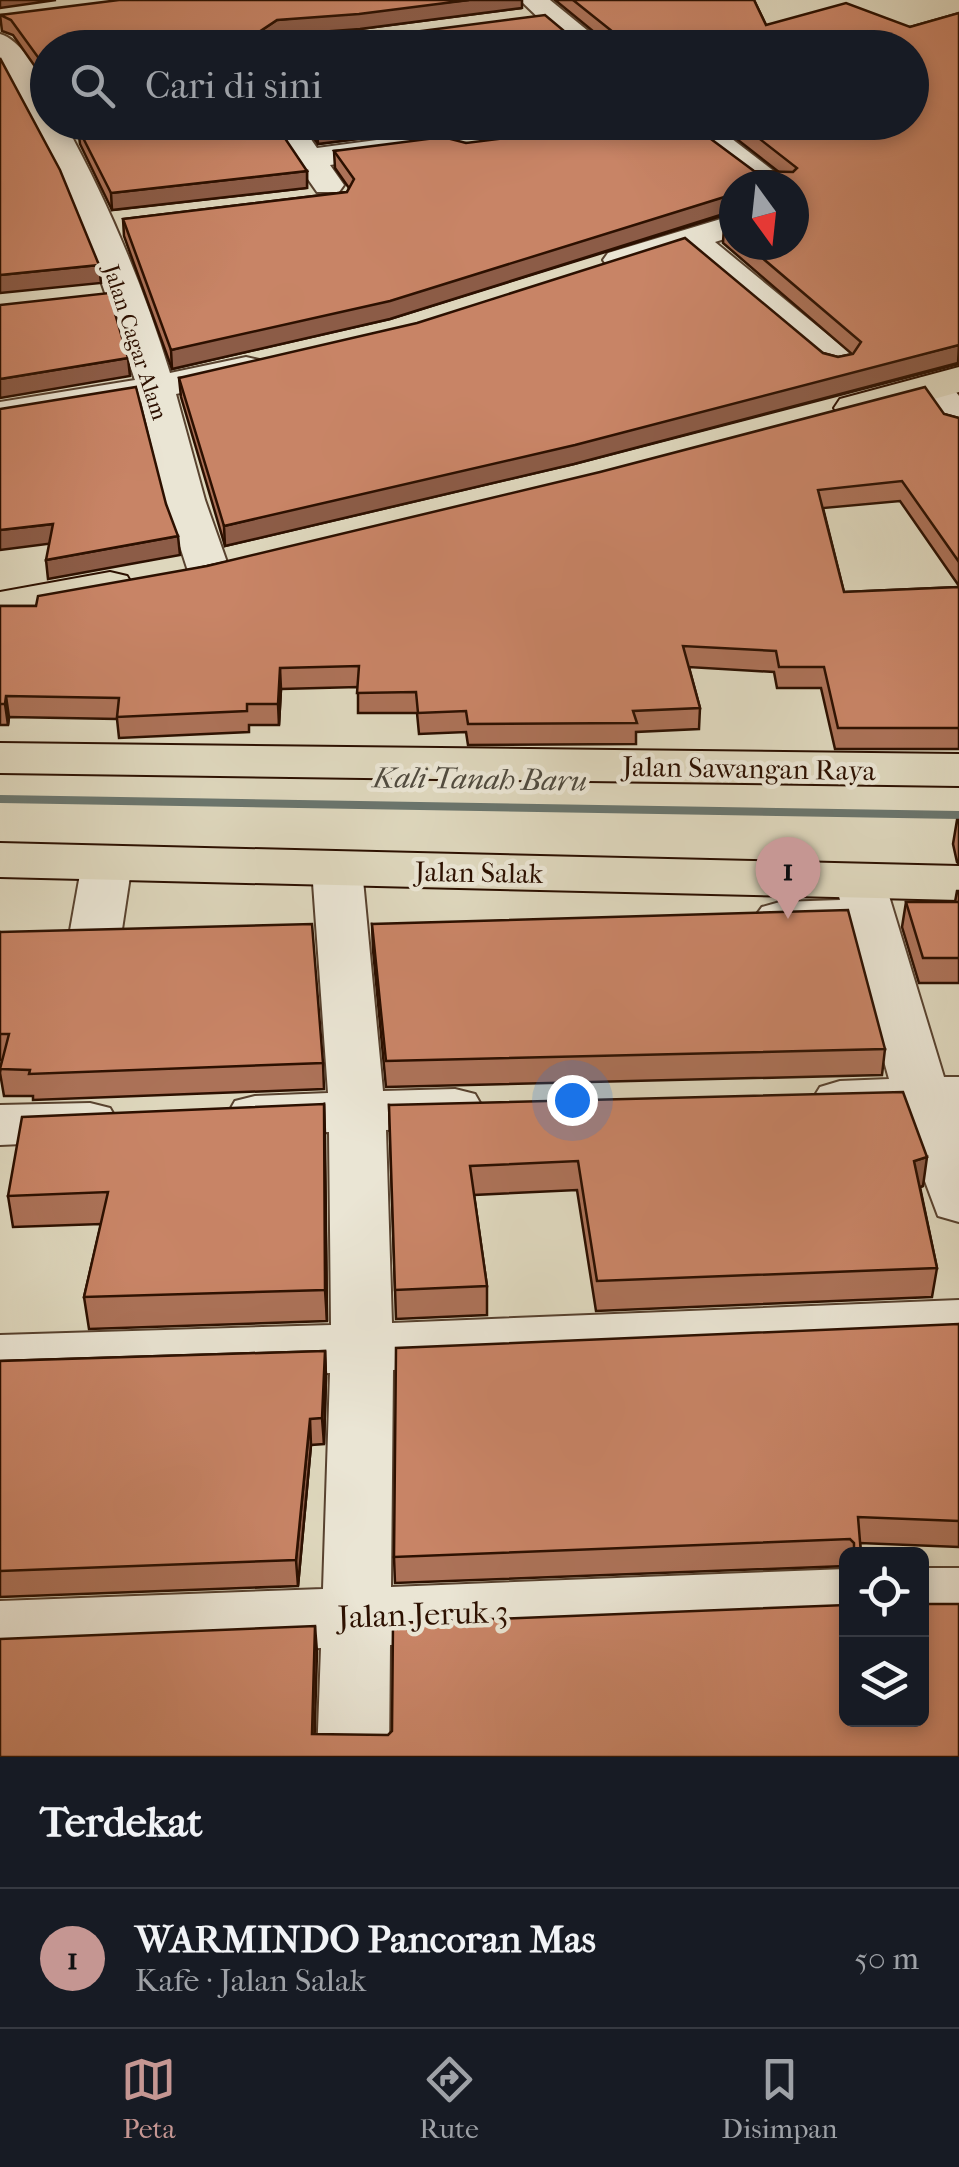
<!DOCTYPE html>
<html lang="id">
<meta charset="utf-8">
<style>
body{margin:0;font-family:"IM FELL French Canon",serif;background:#242831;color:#f1f3f6}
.controls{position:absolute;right:30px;bottom:30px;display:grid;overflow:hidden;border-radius:15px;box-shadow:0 5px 15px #0003}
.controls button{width:90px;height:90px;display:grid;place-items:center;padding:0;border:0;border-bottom:2px solid #363941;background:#171b24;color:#f1f3f6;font:50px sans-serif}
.compass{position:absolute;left:719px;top:170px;width:90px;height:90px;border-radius:50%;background:#171b24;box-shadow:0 5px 15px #0003;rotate:165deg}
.you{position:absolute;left:572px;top:1100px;width:35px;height:35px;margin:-25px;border:8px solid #fff;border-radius:50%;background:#1a73e8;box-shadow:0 0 0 15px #1a73e833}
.badge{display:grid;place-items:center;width:65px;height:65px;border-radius:50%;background:#c59692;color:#111;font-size:32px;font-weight:700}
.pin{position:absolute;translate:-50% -82px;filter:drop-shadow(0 2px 5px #0008)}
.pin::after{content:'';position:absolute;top:52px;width:35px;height:30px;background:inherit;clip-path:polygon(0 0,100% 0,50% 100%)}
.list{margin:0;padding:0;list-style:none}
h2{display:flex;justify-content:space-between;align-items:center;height:130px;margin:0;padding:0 40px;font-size:42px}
h2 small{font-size:32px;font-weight:400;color:#9ea1a6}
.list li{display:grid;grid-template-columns:65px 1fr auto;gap:30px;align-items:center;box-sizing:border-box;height:140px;padding:0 40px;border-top:2px solid #363941}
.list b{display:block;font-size:38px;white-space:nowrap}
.list p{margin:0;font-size:32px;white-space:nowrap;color:#9ea1a6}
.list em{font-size:32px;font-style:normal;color:#9ea1a6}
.icon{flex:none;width:55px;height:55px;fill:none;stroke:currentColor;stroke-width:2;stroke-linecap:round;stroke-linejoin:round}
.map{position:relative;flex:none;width:959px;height:1757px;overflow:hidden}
.search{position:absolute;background:#171b24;box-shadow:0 5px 15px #0003;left:30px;right:30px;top:30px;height:110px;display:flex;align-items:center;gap:25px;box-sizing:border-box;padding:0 35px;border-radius:55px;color:#9ea1a6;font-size:38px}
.sheet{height:270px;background:#171b24}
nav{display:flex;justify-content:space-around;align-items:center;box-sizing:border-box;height:140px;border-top:2px solid #363941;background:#171b24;font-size:28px;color:#9ea1a6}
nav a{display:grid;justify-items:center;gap:5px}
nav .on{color:#c59692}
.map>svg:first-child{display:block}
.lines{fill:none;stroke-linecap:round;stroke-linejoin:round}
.stream{fill:#6a756d;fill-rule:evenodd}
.minor-casing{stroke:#58422f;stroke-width:4}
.major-casing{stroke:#2c1000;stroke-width:4}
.highway-casing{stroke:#2c1000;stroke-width:4}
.minor{fill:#eae5d4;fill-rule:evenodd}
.major{fill:#ded7bd;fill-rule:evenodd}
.highway{fill:#ded7bd;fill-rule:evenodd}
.wall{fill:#ac7258;stroke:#2c1000;stroke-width:2.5}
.shaded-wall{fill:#8c5c47;stroke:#2c1000;stroke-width:2.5}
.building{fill:#c88466;stroke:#2c1000;stroke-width:2.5}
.labels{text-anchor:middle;stroke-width:9;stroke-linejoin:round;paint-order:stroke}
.far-street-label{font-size:22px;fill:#2c1000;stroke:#eae5d4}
.street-label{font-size:28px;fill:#2c1000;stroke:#eae5d4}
.water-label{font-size:30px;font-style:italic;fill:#504b3f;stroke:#eae5d4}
.near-street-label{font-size:32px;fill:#2c1000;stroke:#eae5d4}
</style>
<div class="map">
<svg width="959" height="1757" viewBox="0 0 959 1757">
<rect width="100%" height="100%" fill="#ded7bd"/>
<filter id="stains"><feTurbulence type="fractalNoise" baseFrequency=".002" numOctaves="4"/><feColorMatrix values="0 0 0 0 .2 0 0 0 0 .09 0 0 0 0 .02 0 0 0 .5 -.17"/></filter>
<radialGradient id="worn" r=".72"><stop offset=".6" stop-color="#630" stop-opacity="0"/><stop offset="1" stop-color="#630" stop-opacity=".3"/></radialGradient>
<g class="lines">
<!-- stream -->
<path class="stream" d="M0 795 959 811V819L0 803Z"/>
<!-- minor casing -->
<g class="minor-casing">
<g id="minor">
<path d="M520 0H550L609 48H570Z"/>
<path d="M0 34C19 39 40 71 46 90 49 99 48 112 48 122H64C108 202 143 285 170 373L246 357 259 360 264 368 259 376 176 394 205 500 229 568 223 577 208 581 193 577 187 568 165 500 141 401 0 424V402L135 380 79 217 0 63Z"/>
<path d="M268 122H299L317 148 399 137 410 139 415 146 410 153 399 155 330 165 344 185 339 192H317Z"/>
<path d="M509 122H540L550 139 545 146H523Z"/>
<path d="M675 122H710L792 185H755Z"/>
<path d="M734 215V236L715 242 850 353 855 361 850 369 837 372 824 369 685 251 620 270 608 267 603 260 608 253Z"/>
<path d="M933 375 946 378 959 396V434L945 431 914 386 920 378Z"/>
<path d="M107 848 125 852 132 863 121 936 113 948 95 952 77 948 69 936 82 863 89 852Z"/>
<path d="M337 854 355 858 362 869 383 1091 455 1089 475 1094 483 1108 475 1122 455 1127 386 1130 392 1323 959 1300V1346L393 1370 391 1587 846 1569V1627L390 1645 389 1757H317L321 1648 0 1661V1601L323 1589 330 1373 0 1383V1335L331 1325 329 1132 255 1134 235 1129 227 1115 235 1101 255 1096 328 1093 312 869 319 858Z"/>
<path d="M861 870 879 875 886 886 944 1077H959V1222L938 1216 901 1117 840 1119 820 1113 812 1100 820 1087 840 1081 889 1079 848 932 780 934 762 929 754 918 762 907 780 902 840 900 836 886 843 875Z"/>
<path d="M90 1103 110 1108 118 1122 110 1136 90 1141 0 1145V1105Z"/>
<rect x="922" y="1568" width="37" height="58"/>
</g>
</g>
<!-- major casing -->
<g class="major-casing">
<g id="major">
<path d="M959 367V392L855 421 840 417 834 408 840 399Z"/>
<path d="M110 572 127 576 133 586 127 596 0 620V592Z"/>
</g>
</g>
<!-- highway casing -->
<g class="highway-casing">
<g id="highway">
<path d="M0 743 959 754V786L0 773Z"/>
<path d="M0 843 959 866V900L0 877Z"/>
</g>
</g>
<!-- minor -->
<use href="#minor" class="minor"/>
<!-- major -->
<use href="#major" class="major"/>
<!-- highway -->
<use href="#highway" class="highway"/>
</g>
<!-- wall -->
<g class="wall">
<path d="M555 0H754L766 25 910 27 959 13V364L574 464 225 546 181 397 179 378 823 353 838 357 852 354 723 243 724 225 734 221V245H794L734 185V212L390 319 172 369 124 236 123 219 347 192 349 188 335 168 334 151 466 143 754 171 779 172 715 122H912V48H48V85L13 35 2 31 0 15 522 8 360 29 276 36H599Z"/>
<path d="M302 122H558L466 134 443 128 318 144Z"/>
<path d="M78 128 307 171V188L112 210 80 144Z"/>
<path d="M944 414 959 418V586L900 501 823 508 844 592 959 587V749H835L821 688H777L774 672 689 667 700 708 699 729 636 732V744L468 745 466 732 419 734 417 713H358V687L281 689 279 725H249V732L119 738 117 719 9 717 8 725H0V606H36L207 566Z"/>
<path d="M957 820H959V864L957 862 953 844Z"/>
<path d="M957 891H959V983H919L902 927 906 902H955Z"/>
<path d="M372 924 885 1049 882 1075 386 1087 373 950Z"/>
<path d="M0 932 323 1063 324 1089 33 1100V1096H4L0 1073 2 1060H0Z"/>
<path d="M324 1104 327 1321 89 1329 84 1297 101 1224 13 1227 8 1196Z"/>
<path d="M389 1105 923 1186 920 1187 937 1268 932 1297 596 1311 577 1190 474 1195 487 1286V1315L396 1319Z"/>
<path d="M959 1324V1547L860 1543 861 1554H846V1566L395 1583 394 1557Z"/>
<path d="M325 1351 326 1377 324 1444 311 1445 298 1586 0 1597V1361Z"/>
</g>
<!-- shaded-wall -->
<g class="shaded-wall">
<path d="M0 0H56L0 8Z"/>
<path d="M469 0H522V8L360 29 278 35 260 47 259 32 277 20Z"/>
<path d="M358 122H442L443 128 318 144 317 128Z"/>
<path d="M466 122H558L466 134Z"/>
<path d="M307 171V188L112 210 111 193Z"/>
<path d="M734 194 733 211 390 319 172 369 171 350Z"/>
<path d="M99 265 101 283 0 293V275Z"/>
<path d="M959 345 958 363 574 464 225 546 224 526Z"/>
<path d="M128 358 130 376 0 398V379Z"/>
<path d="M53 524 55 543 0 550V530Z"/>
<path d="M178 536 180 555 48 579 46 560Z"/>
<path d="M280 668 281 689 279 725 278 704Z"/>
<path d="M6 696 9 717 8 725 5 704Z"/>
<path d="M324 1104 325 1135 327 1321 325 1290Z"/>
<path d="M927 1157 923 1186 910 1190 914 1161Z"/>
<path d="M325 1351 326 1377 324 1444 322 1418Z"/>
<path d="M310 1419 311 1445 298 1586 296 1560Z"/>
<path d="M315 1626 317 1652 314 1757 312 1734Z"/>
</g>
<!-- building -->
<g class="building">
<path d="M119 0H469L359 14 277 20 259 32 263 36H383L545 15 570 36H610L613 32 573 0H754L766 25 846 3 910 27 959 13V345L575 445 224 526 179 378 417 323 685 238 823 353 838 357 853 354 861 342 747 245H794V185H734V194L390 301 171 350 123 219 347 192 354 179 334 151 443 137 466 143 632 122H688L754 171 793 172 797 168 738 122H912V48H48V71L11 20 0 15Z"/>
<path d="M0 58 60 170 99 265 0 275Z"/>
<path d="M108 122H274L307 171 111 193 78 128Z"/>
<path d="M313 122H358L317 128Z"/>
<path d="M734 221V234L724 225Z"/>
<path d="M109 293 128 358 0 379V305Z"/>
<path d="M136 387 166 504 178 536 46 560 53 524 0 530V409Z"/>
<path d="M925 387 944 414 959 418V562L902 481 818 490 844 592 959 587V728H838L824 667H779L776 651 683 646 700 708 633 711 637 723 468 724 466 711 418 713 416 692 357 693 359 666 280 668 278 704H247V711L117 717 119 698 6 696 5 704H0V606H36L38 596 207 566 600 472Z"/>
<path d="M906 902H959V958H923Z"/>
<path d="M848 910 885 1049 386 1061 372 924Z"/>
<path d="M312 924 323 1063 29 1074 30 1070 0 1069 9 1034H0V932Z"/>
<path d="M903 1092 927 1157 914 1161 937 1268 597 1281 578 1161 470 1166 487 1286 395 1290 389 1105Z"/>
<path d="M324 1104 325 1290 84 1297 108 1192 8 1196 22 1117Z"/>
<path d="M959 1324V1521L858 1517 861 1554H854V1543L850 1539 394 1557 396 1348Z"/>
<path d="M325 1351 322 1418 310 1419 296 1560 0 1571V1361Z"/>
<path d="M922 1599 927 1604H959V1757H0V1639L315 1626 312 1734 388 1735 392 1731 393 1623 846 1605V1720H922Z"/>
</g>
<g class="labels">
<!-- far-street labels -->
<g class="far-street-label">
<text transform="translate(136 342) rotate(72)" y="8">Jalan Cagar Alam</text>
</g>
<!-- street labels -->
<g class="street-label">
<text transform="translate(749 768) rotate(1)" y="10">Jalan Sawangan Raya</text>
<text transform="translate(479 872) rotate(1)" y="10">Jalan Salak</text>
</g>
<!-- water labels -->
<g class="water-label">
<text transform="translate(480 779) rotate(1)" y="10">Kali Tanah Baru</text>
</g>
<!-- near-street labels -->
<g class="near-street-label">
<text transform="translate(423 1614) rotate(-2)" y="11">Jalan Jeruk 3</text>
</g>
</g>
<rect width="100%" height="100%" filter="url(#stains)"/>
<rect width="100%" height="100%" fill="url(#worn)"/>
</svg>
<div class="controls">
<button><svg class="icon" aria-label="locate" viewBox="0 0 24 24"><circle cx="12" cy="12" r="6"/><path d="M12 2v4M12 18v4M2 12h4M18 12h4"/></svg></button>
<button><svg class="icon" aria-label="layers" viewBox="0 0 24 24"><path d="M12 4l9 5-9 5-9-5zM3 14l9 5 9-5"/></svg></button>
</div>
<svg class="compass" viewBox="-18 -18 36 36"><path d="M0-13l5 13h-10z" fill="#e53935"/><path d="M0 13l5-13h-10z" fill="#9ea1a6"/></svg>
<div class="you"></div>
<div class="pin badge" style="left:788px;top:919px">1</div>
<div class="search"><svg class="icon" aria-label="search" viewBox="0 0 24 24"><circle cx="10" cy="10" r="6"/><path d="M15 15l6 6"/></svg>Cari di sini</div>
</div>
<section class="sheet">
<h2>Terdekat<small></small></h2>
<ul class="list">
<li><span class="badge">1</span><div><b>WARMINDO Pancoran Mas</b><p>Kafe · Jalan Salak</p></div><em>50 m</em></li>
</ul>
</section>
<nav>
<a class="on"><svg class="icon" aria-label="map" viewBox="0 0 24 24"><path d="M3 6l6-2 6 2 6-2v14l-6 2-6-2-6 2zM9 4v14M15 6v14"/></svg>Peta</a>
<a><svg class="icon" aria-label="directions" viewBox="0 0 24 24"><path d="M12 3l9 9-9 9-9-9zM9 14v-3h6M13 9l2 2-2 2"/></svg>Rute</a>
<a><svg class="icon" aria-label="saved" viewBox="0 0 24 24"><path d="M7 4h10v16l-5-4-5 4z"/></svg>Disimpan</a>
</nav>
